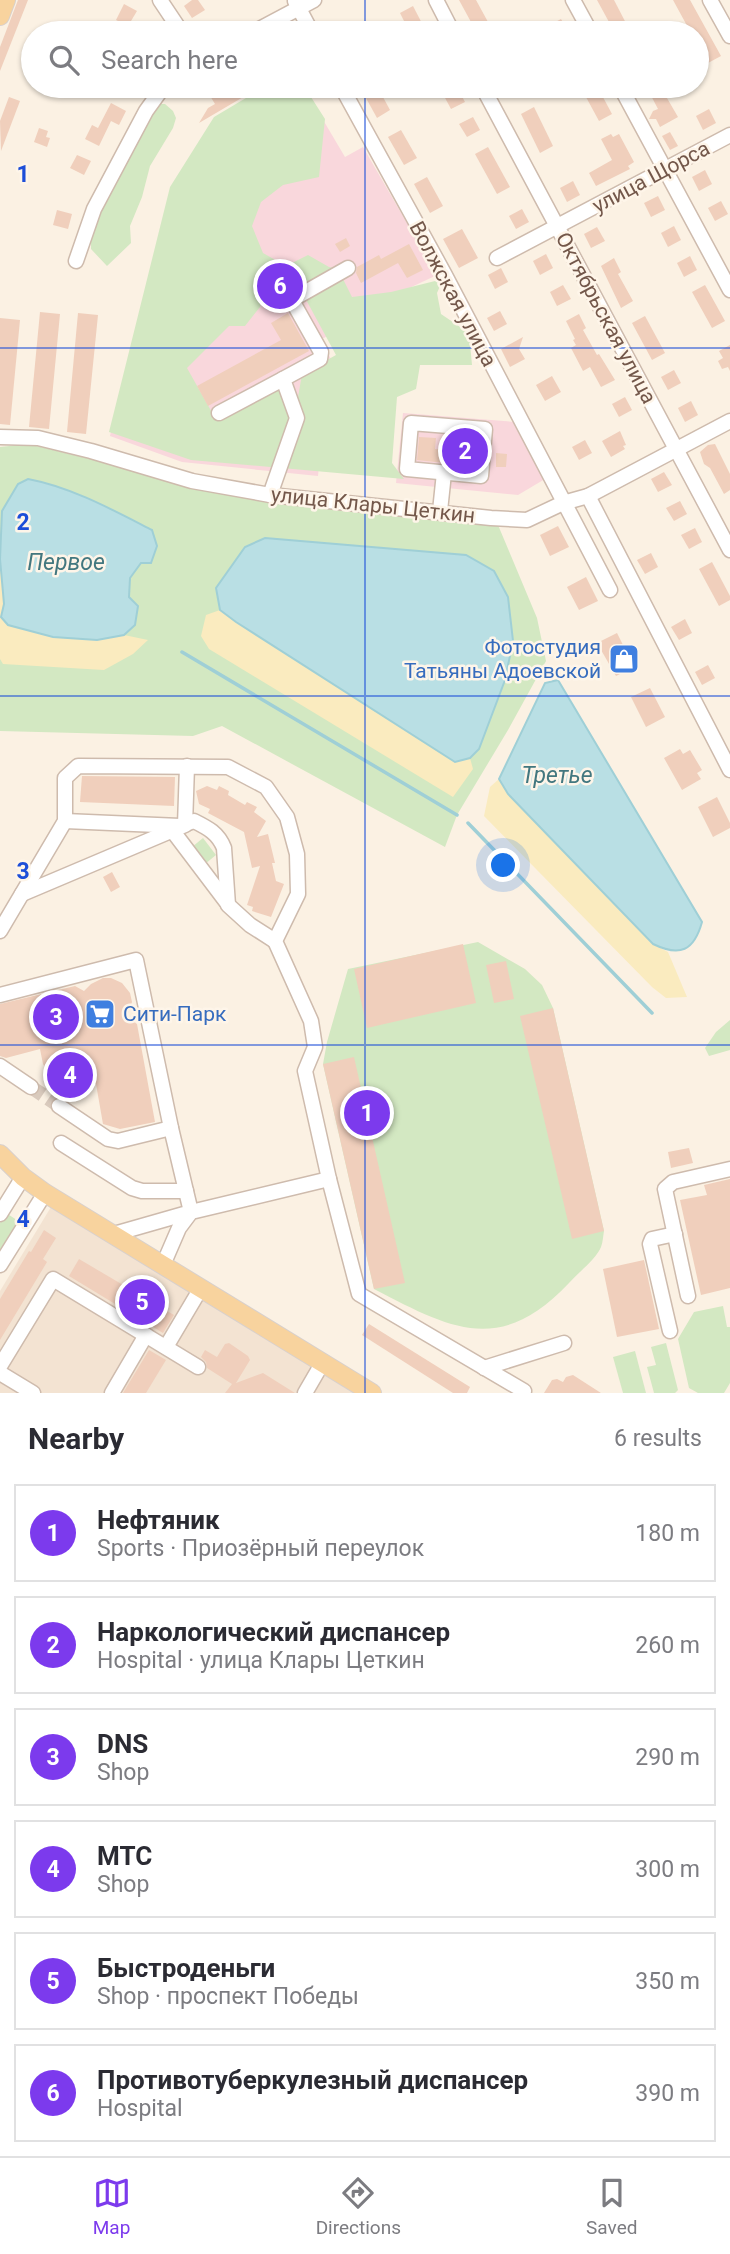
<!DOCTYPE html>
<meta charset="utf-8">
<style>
body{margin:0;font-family:Roboto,sans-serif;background:#f7f7f7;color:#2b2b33}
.you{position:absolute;left:504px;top:866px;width:24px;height:24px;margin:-18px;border:5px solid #fff;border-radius:50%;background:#1a73e8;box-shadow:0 0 0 10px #1a73e833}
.badge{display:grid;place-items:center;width:46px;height:46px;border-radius:50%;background:#7c3aed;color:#fff;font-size:23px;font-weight:700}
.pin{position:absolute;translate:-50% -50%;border:4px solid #fff;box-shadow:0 2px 7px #0006}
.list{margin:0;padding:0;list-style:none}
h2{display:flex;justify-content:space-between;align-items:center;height:91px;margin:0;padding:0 28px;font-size:30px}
h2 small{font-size:23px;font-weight:400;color:#7c7c81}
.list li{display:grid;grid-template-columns:46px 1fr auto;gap:21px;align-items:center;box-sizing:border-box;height:98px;margin:0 14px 14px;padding:0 14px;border:2px solid #e1e1e2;border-radius:0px}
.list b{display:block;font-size:26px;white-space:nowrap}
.list p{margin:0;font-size:23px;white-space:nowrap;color:#7c7c81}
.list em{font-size:23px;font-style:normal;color:#7c7c81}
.icon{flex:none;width:38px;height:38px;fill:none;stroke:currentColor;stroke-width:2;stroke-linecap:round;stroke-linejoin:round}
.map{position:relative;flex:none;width:730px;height:1393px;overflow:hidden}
.search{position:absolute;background:#fff;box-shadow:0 2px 5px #0004;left:21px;right:21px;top:21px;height:77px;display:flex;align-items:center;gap:18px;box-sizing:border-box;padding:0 24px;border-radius:38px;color:#7c7c81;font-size:26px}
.sheet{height:763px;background:#fff}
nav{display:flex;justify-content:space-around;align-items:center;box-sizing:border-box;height:98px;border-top:2px solid #e1e1e2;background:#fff;font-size:19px;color:#7c7c81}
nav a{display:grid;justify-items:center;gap:4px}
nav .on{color:#7c3aed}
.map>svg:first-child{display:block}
.residential{fill:#f3e3d2}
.medical{fill:#f9d7dc}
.green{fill:#d3e8c2;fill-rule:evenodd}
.sand{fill:#faebbf}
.water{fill:#b9dfe4;stroke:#9fcfd6;stroke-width:2}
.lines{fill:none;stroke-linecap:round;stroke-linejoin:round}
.stream{stroke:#9fcfd6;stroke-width:3.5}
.building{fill:#f0cfbc}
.minor-tunnel{stroke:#d9cabd;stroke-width:14;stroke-dasharray:14 7;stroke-linecap:butt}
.minor-casing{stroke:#cebbad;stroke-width:17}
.major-casing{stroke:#d8d0cc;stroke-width:20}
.minor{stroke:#fff;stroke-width:14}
.major{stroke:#f8d39e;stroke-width:18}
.grid{fill:none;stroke:#1d4ed8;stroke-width:2;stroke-opacity:0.55}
.labels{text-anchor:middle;stroke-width:5;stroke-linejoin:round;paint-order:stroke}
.street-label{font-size:21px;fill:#73574a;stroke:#fef5e9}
.shop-label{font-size:21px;fill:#366cbe;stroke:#fef5e9;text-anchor:end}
.water-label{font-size:23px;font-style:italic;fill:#42777f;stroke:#fef5e9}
.grid-label{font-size:23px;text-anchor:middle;font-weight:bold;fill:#1d4ed8;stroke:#fef5e9;stroke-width:5;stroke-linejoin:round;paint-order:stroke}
</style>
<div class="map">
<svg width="730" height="1393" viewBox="0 0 730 1393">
<rect width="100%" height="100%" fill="#fbf1e3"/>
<!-- residential -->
<path class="residential" d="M51 1207 354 1393H0V1291Z"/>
<!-- medical -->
<g class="medical">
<path d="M303 86 345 157 363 147 430 263 428 266 432 273 437 275 388 298 389 303 320 340 334 364 328 368 318 476 182 462 110 436 172 187Z"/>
<path d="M403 413 515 422 545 479 518 495 396 483Z"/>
</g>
<!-- green -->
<g class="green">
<path d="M266 86H304L325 119 319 177 283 185 261 202 252 226 263 253 286 266 308 255 329 267 338 269 352 297 391 292 443 279 437 293 441 314 469 333 472 365H420L416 389 397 397 392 463 404 479 191 460 109 432 170 187 214 117ZM282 286 304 296 336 355 302 374 297 403 291 384 214 416 187 368 229 326H245L260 307 264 288Z"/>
<path d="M157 104H165L173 111 176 118 173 128 150 166 142 197 130 226 131 243 107 266 91 249V231L101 204Z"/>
<path d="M28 444 251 498 498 525 537 618 546 661 508 730 457 815 445 847 222 726 193 736 0 731V447Z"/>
<path d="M203 838 216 855 205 864 192 847Z"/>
<path d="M478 942 525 969 542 985 553 1008 604 1231C603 1236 603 1242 601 1247 597 1258 577 1274 569 1283 500 1356 451 1329 374 1289L323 1064 327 1042 348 969Z"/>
<path d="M730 1020V1050L709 1056 705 1048 716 1032Z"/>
<path d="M6 1213 20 1222 0 1256V1223Z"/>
<path d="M723 1306 727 1327H730V1383L724 1393H698L689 1388 678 1339 694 1312Z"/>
<path d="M666 1343 678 1390 675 1393H654L647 1367 656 1365 651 1347Z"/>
<path d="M635 1351 646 1393H623L613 1357Z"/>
</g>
<!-- sand -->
<g class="sand">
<path d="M0 559 4 604 1 617 8 625 53 637 97 640 124 635 148 640 133 654 104 670 3 664 0 659Z"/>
<path d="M220 610 236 622 454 762 470 758 473 769 453 797 209 649 201 636 206 615Z"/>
<path d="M499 779 508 794 653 944 668 952 687 997 666 998 652 987 484 816 490 787Z"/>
</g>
<!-- water -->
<g class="water">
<path d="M28 479C71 487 113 510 152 530L157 546 151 563H141L130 578 129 597 138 606 135 625 124 635 97 640 53 637 8 625 1 617 4 604 0 559 2 511 18 484Z"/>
<path d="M265 538 466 555 494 571 508 597 513 641 505 680 479 749 470 758 455 762 236 622 220 610 216 588 245 547Z"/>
<path d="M558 680 702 922C694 951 680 957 653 944L508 794 499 779 545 683Z"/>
</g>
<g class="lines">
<!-- stream -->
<g class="stream">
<path d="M182 652 457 815"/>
<path d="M468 823 652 1013"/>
</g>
</g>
<!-- building -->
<g class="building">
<path d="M18 0H28L0 71V47Z"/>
<path d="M192 0H198L205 10 192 18 184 6Z"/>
<path d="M459 0H476L494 33H477Z"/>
<path d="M597 0H614L629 29 621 33H615Z"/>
<path d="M673 0H690L721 56 708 63 697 43V33H691Z"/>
<path d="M124 4 137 11 128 26 116 20Z"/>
<path d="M413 6 427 33H410L400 13Z"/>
<path d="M561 19 569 33H552L548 26Z"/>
<path d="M291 23 297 33H272Z"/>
<path d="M204 86H262L199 123 208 108 215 104Z"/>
<path d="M367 86H377L390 110 377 118 361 89Z"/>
<path d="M580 86H597L612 114 599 121Z"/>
<path d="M646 86H660L678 117 660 127 656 119H649L653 111 658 109Z"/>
<path d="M458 89 465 102 451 109 444 96Z"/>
<path d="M9 97 20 101 1 151 0 121Z"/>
<path d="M111 103 126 111 119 125 111 121 99 146 85 139 92 125 98 128Z"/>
<path d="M534 107 553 146 540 153 521 114Z"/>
<path d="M709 109 716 123 703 130 696 116Z"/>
<path d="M473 117 480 130 467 137 459 124Z"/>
<path d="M39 128 48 131 46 137 50 138 47 147 34 142Z"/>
<path d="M401 130 417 158 404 165 388 137Z"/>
<path d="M670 132 678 146 670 150 662 136Z"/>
<path d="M611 134 613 137 619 134 634 162 628 166 630 169 596 186 589 173 612 160 601 139Z"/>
<path d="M488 147 510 187 497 194 475 154Z"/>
<path d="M77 155 91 161 84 175 70 168Z"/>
<path d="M705 170 712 184 699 191 692 177Z"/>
<path d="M427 177 443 206 430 213 414 184Z"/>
<path d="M573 181 580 195 567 202 560 188Z"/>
<path d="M658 196 665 210 651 217 644 203Z"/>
<path d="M721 201 728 214 715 221 708 208Z"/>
<path d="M522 209 529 222 516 229 509 216Z"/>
<path d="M57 210 72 214 68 229 53 225Z"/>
<path d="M674 226 681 240 668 247 661 233Z"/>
<path d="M597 227 605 241 591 248 584 234Z"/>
<path d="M462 229 478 258 459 268 443 239Z"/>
<path d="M346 238 350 246 340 252 335 244Z"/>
<path d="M409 244 423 270 407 278 398 263 361 283 356 273 357 267 379 255 381 259Z"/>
<path d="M546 254 553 268 540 275 533 261Z"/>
<path d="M690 256 697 270 684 277 677 263Z"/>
<path d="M614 258 621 272 618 274 633 301 621 308 601 266Z"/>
<path d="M501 268 508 282 495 289 488 275Z"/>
<path d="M563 285 571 299 557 306 550 292Z"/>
<path d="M705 285 725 321 712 328 692 292Z"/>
<path d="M500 311 507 324 494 331 487 318Z"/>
<path d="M40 312 60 314 49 429 29 427Z"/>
<path d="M78 313 98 315 86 434 67 432Z"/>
<path d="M288 313 309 351 208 406 197 386 281 340 271 323Z"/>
<path d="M579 314 586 328 583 330 597 355 599 354 615 380 601 387 590 367 583 371 571 348 576 345 573 340 575 339 566 321Z"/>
<path d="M645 316 665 353 652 360 632 323Z"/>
<path d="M0 318 20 320 10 425 0 424Z"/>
<path d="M523 337 519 349 525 359 510 367 501 349Z"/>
<path d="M730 345V371L728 367 722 369 718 361 723 358 719 351Z"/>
<path d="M674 370 681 383 668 390 661 377Z"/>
<path d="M552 376 561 392 545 401 536 385Z"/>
<path d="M625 397 632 410 619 417 612 404Z"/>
<path d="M691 401 698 415 685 422 678 408Z"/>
<path d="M620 431 626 445 623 446 625 449 611 457 602 441Z"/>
<path d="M419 437 436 438 435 449 460 451V441L474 442 472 466 417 460Z"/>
<path d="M585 440 592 453 579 460 572 447Z"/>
<path d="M715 444 730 474V490L724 494 710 468 704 464 700 452 708 445Z"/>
<path d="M496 453 507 454 506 467H496Z"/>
<path d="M664 472 672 485 658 492 651 479Z"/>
<path d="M680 501 687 514 674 521 666 508Z"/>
<path d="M558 526 569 547 550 556 540 535Z"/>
<path d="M695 528 702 542 689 549 681 535Z"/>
<path d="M651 553 658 567 645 574 637 560Z"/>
<path d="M712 562 730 596V600L719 606 699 569Z"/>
<path d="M586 577 598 601 579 610 567 587Z"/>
<path d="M685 619 692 633 679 640 671 627Z"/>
<path d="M617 633 634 667 616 676 597 643Z"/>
<path d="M708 665 715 678 702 685 695 672Z"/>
<path d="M650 688 665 717 646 727 631 697Z"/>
<path d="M680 749 683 754 690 750 702 770 697 773 701 779 682 790 664 758Z"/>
<path d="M82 776 175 777 174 806 80 802Z"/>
<path d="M207 786 217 790 219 786 229 791 228 795 245 805 247 802 257 807 254 812 266 821 257 837 268 834 275 863H272L276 881 284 884 271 917 252 911 253 907 247 905 260 866 252 868 244 832 208 813 210 809 199 804 196 791Z"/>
<path d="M717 797 730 823V828L713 837 698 807Z"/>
<path d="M112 872 120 887 111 892 103 877Z"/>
<path d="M463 944 476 1003 367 1028 354 969Z"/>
<path d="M506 961 514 999 494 1003 486 965Z"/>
<path d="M103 978H111L122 983 130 993 132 1002 127 1017 137 1024 155 1122 120 1129 103 1124 96 1084 80 1087 64 1085 51 1076 43 1064 40 1049 6 1058 0 1056V1004L75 986 84 991 91 984Z"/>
<path d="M553 1008 604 1231 572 1239 520 1016Z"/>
<path d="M354 1057 405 1283 374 1289 323 1064Z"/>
<path d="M689 1148 693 1163 671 1168 668 1152Z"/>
<path d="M730 1179V1288L701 1295 680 1200 707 1195 704 1185Z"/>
<path d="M44 1230 56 1238 43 1259 47 1262 0 1340V1299L29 1251 31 1252Z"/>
<path d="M79 1259 174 1315 163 1333 69 1276Z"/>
<path d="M644 1260 659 1329 617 1337 603 1269Z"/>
<path d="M369 1324 470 1387 467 1393H453L362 1335Z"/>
<path d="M229 1343 248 1356 250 1360 236 1383 263 1373 295 1393H225L232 1384 207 1368 206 1362 201 1357 205 1350 217 1357 225 1344Z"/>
<path d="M149 1350 166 1360 146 1393H123Z"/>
<path d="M573 1375 601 1393H544L552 1380 557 1379 563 1382 566 1377Z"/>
</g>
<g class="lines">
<!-- minor-tunnel -->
<path class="minor-tunnel" d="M31 1087 59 1106"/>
<!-- minor casing -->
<g class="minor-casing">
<g id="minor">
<path d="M160 0 182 33"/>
<path d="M436 0 453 33"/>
<path d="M573 0 591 33"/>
<path d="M710 0 730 36"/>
<path d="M295 1 312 33"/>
<path d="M252 33 314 0"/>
<path d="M341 86 445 275 610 590"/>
<path d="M482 86 730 550"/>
<path d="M620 86 730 290"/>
<path d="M497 258 730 135"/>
<path d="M76 261 94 209 146 111 164 86"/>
<path d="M219 413 283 379"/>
<path d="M411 423 485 429 481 476 407 469Z"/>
<path d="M0 437 38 438 91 451 192 481 270 495 491 518 527 520 563 503 588 496 730 421"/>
<path d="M270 495 297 418 283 379 320 359 321 352 294 304 295 298 348 268"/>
<path d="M588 496 730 770"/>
<path d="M440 511 444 473"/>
<path d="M65 821 180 826 194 821C208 828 218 833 224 848L228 905 250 925 275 941"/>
<path d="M172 830 228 904"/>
<path d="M22 894 185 825 187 766"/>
<path d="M0 931 65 821V778L78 766 228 767 266 787 287 817 297 854 298 894 275 941 311 1021 315 1047 305 1071 329 1179 359 1294 524 1391"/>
<path d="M0 995 136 960 171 1128 191 1212 114 1234"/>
<path d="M0 1066 31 1087"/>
<path d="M59 1106 108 1139 118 1141 171 1128"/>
<path d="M61 1143 132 1188 142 1191H186"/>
<path d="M0 1214 23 1177"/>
<path d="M0 1265 45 1193"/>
<path d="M163 1265 179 1228 191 1212 329 1179"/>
<path d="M688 1296 665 1189 673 1182 730 1169"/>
<path d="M670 1331 650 1244 652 1239 675 1234"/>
<path d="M166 1347 201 1288"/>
<path d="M0 1366 53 1279 198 1367"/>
<path d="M484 1368 564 1343"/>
<path d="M0 1373 33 1393"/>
<path d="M112 1393 146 1335"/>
<path d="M305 1393 323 1362"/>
</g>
</g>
<!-- major casing -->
<g class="major-casing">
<g id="major">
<path d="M0 16 6 0"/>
<path d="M0 1154 23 1177 45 1193 372 1393"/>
</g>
</g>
<!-- minor -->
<use href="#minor" class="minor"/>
<!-- major -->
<use href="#major" class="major"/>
</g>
<!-- grid -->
<path class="grid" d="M365 0V33M365 86V1393M0 348H730M0 696H730M0 1045H730"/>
<!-- icons -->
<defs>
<g id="shop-square" transform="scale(1.575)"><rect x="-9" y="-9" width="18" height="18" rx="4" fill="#3f7fe0" stroke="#fef5e9"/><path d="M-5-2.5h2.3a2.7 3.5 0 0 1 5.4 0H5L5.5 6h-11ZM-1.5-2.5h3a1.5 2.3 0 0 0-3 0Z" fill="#fff"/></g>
<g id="supermarket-square" transform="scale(1.575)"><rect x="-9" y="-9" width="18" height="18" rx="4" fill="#3f7fe0" stroke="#fef5e9"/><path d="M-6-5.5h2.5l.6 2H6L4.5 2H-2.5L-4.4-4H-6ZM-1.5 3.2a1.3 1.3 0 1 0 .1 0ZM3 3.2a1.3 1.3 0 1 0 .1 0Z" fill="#fff"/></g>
</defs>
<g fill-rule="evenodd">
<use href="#shop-square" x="624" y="659"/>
<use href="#supermarket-square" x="100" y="1014"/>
</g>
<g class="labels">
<!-- street labels -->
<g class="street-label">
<text transform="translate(651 177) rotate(-28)" y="7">улица Щорса</text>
<text transform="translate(453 294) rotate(62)" y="7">Волжская улица</text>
<text transform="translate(606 318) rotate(62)" y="7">Октябрьская улица</text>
<text transform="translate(373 505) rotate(6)" y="7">улица Клары Цеткин</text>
</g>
<!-- shop labels -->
<g class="shop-label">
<text x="601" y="654">Фотостудия<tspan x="601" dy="24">Татьяны Адоевской</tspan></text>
<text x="123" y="1021" text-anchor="start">Сити-Парк</text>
</g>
<!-- water labels -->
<g class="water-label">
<text x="66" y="570">Первое</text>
<text x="557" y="783">Третье</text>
</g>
</g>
<g class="grid-label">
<text x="23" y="182">1</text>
<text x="23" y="530">2</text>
<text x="23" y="879">3</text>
<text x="23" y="1227">4</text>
</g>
</svg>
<div class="you"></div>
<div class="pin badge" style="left:367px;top:1113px">1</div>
<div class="pin badge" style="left:465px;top:451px">2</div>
<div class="pin badge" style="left:56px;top:1017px">3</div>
<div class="pin badge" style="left:70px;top:1075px">4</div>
<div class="pin badge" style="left:142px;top:1302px">5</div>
<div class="pin badge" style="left:280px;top:286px">6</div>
<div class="search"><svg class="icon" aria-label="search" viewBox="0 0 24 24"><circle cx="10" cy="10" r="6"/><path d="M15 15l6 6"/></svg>Search here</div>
</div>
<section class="sheet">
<h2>Nearby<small>6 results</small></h2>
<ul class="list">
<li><span class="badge">1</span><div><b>Нефтяник</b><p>Sports · Приозёрный переулок</p></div><em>180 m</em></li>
<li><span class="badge">2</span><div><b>Наркологический диспансер</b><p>Hospital · улица Клары Цеткин</p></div><em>260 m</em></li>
<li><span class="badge">3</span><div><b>DNS</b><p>Shop</p></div><em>290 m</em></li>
<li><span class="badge">4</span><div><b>МТС</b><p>Shop</p></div><em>300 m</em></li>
<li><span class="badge">5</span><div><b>Быстроденьги</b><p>Shop · проспект Победы</p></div><em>350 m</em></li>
<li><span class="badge">6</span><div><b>Противотуберкулезный диспансер</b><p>Hospital</p></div><em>390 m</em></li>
</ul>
</section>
<nav>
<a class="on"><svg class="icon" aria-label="map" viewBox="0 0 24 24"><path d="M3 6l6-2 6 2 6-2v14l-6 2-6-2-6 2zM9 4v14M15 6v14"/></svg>Map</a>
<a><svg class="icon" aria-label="directions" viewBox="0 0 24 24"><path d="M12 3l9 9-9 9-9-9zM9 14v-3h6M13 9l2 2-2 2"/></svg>Directions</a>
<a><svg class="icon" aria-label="saved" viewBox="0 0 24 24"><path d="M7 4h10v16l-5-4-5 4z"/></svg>Saved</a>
</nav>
